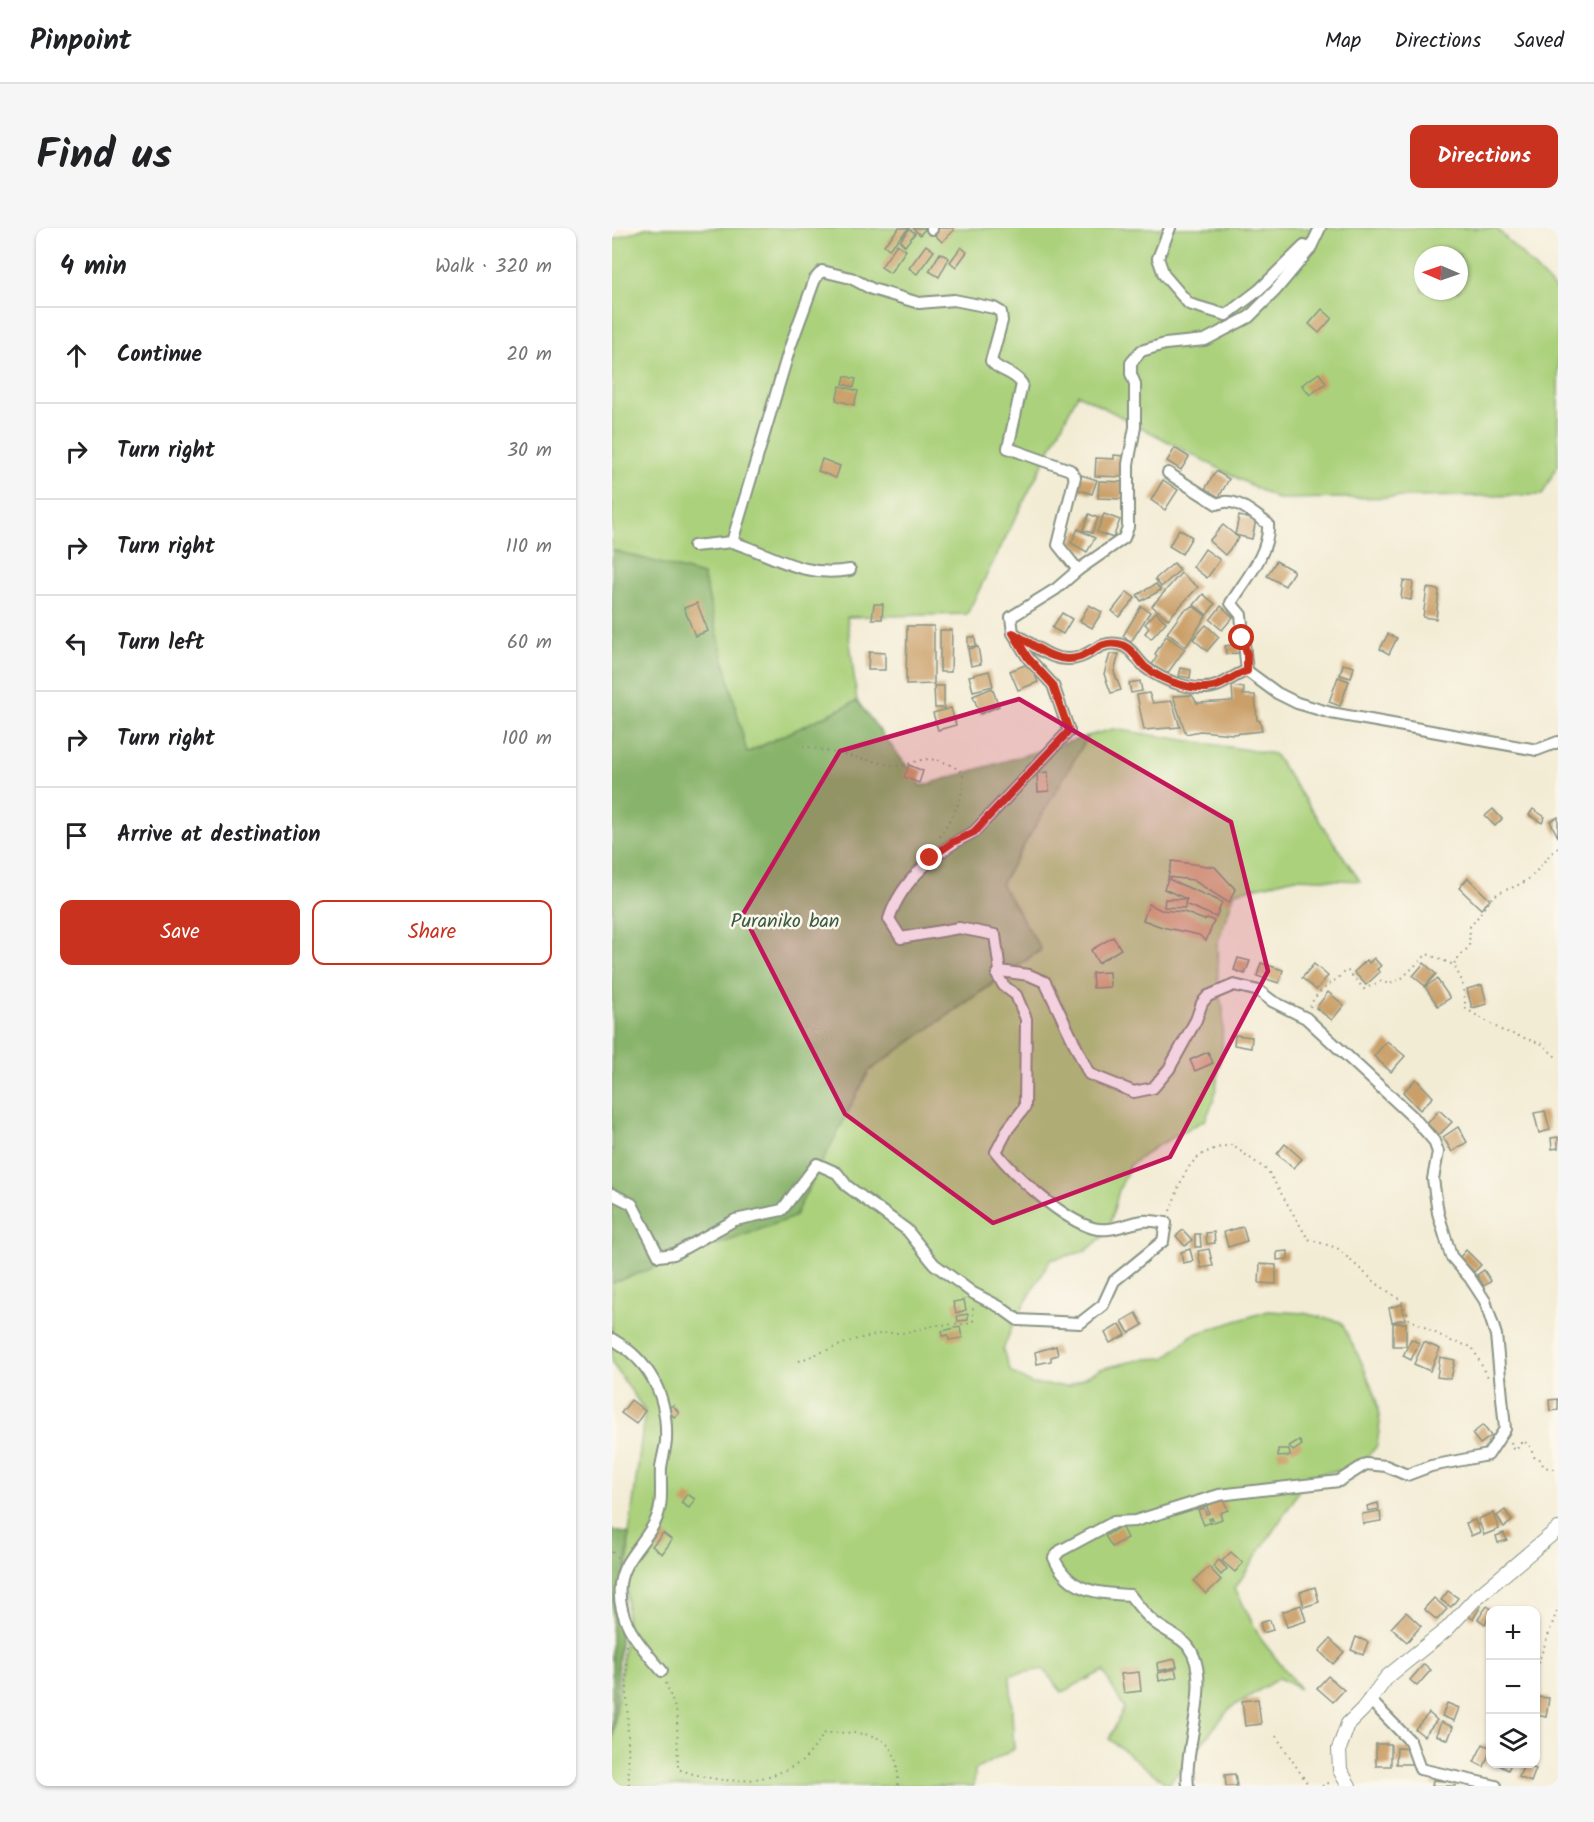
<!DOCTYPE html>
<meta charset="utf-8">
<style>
body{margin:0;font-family:Kalam,sans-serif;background:#f6f6f6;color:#202124}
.controls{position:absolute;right:18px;bottom:18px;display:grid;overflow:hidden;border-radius:12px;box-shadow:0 2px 4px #0004}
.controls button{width:54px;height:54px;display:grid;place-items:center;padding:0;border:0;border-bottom:2px solid #e0e0e0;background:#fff;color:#202124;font:30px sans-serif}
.compass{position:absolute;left:802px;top:18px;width:54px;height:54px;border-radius:50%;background:#fff;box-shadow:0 2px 4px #0004;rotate:272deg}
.stop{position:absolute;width:18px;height:18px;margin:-14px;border:4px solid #c8321e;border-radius:50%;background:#fff}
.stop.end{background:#c8321e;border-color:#fff;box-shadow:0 2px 6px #0008}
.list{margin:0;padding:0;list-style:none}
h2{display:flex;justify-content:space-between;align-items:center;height:78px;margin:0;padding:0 24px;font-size:26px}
h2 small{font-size:20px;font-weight:400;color:#757577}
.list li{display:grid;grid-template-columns:39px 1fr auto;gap:18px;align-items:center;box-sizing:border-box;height:96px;padding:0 24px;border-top:2px solid #e0e0e0}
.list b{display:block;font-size:22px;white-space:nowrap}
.list em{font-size:20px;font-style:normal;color:#757577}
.actions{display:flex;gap:12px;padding:18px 24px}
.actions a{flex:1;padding:14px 0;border:2px solid #c8321e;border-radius:12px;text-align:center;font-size:21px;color:#c8321e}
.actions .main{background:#c8321e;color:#fff}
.icon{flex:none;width:33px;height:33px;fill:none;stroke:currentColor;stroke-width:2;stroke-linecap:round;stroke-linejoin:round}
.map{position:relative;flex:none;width:946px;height:1558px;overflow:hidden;border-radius:12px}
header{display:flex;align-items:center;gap:36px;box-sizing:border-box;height:84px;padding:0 30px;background:#fff;border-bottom:2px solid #e0e0e0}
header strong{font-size:28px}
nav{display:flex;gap:33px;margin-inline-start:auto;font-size:21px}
.intro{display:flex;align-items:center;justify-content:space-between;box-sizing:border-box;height:144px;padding:0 36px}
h1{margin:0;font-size:42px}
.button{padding:15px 27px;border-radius:12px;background:#c8321e;color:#fff;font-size:21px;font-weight:700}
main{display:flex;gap:36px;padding:0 36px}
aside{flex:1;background:#fff;border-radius:12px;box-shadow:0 2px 4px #0004}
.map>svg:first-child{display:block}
.green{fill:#abd17b;stroke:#658758;stroke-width:1.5;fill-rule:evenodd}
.forest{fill:#88b36b;stroke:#547850;stroke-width:1.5}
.building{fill:#ca9f67}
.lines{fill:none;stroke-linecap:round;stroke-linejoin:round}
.minor-casing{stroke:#899484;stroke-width:14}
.tertiary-casing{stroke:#899484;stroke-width:16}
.path{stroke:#899484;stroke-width:2;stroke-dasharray:1.5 4.5;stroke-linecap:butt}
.minor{stroke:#fff;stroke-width:10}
.tertiary{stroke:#fff;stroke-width:14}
.route{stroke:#c8321e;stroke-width:8}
.marked{fill:#c2185b;fill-opacity:0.2;stroke:#c2185b;stroke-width:4.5;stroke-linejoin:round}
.labels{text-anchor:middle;stroke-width:5;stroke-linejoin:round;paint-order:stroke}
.park-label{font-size:20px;fill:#3b5b42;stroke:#fbf7ec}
</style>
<header>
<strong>Pinpoint</strong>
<nav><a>Map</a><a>Directions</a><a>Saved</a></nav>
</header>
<div class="intro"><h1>Find us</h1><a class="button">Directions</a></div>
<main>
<aside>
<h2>4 min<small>Walk · 320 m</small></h2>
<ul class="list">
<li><svg class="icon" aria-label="ahead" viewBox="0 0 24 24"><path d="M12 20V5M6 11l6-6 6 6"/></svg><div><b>Continue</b></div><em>20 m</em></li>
<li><svg class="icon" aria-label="right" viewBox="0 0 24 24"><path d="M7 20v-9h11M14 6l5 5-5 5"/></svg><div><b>Turn right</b></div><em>30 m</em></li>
<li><svg class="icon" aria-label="right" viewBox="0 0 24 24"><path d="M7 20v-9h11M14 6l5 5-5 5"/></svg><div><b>Turn right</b></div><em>110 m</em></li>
<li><svg class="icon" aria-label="left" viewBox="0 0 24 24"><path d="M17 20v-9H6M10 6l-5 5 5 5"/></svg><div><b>Turn left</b></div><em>60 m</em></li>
<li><svg class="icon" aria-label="right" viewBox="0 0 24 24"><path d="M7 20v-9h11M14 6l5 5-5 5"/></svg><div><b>Turn right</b></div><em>100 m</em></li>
<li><svg class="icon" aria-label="arrive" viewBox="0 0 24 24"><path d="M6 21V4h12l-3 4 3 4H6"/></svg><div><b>Arrive at destination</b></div></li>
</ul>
<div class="actions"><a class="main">Save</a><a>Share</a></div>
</aside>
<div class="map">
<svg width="946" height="1558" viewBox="0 0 946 1558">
<rect width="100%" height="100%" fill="#fbf7ec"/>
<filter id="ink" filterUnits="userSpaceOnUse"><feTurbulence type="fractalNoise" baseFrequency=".0167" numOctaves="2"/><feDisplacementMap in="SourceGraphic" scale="12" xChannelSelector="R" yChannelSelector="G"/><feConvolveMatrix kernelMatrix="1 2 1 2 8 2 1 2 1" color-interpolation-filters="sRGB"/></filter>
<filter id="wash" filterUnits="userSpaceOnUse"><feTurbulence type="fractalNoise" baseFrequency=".008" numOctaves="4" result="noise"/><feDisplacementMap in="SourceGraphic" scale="24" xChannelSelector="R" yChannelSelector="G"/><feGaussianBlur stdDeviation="1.35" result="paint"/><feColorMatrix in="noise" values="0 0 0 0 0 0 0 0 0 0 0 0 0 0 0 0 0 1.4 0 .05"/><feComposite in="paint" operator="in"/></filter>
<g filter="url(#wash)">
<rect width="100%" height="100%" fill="#f3ecd5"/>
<!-- green -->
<g class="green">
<path d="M33 0H884L946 64V236L930 267 665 271 466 166 355 386 235 389 245 473 134 525 91 347 0 322V12ZM811 27H847V63H811Z"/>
<path d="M501 501 662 526 748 653 684 650 623 664 605 716 606 763 611 781 610 822 602 873 593 892 545 918 518 937 507 962 496 1004 474 1023 438 1032 402 1094 391 1122 399 1144 420 1156 457 1158 488 1141 531 1131 553 1130 580 1107 656 1083 692 1085 729 1094 749 1133 764 1169 768 1195 765 1218 746 1239 706 1246 690 1255 681 1273 623 1360 648 1410 688 1461 667 1450 618 1480 556 1557 497 1511 512 1480 491 1443 450 1464 431 1441 398 1447 402 1521 363 1542 362 1558H0V1521L14 1399 17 1306 33 1183 0 1135V1055L182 989 257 843 429 722 389 656 476 508Z"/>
</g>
<!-- forest -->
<g class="forest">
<path d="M0 322 91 347 135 525 245 473 310 558 476 508 389 656 429 721 257 843 182 989 0 1055Z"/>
<path d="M0 1302 17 1306 0 1516Z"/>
</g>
<g id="blocks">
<!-- building -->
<g class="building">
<path d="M287 0H297L277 21 272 17Z"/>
<path d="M301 0H314L308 7Z"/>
<path d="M324 0H341L342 2 330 14 320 4Z"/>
<path d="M297 1 303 5 293 18 288 13Z"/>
<path d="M285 16 294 22 278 45 269 39Z"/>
<path d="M314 17 322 23 305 46 297 40Z"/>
<path d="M349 19 355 24 344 39 338 34Z"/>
<path d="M328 25 337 30 327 49 317 43Z"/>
<path d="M710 81 720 90 707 105 697 96Z"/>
<path d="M707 145 714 155 698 167 690 157Z"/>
<path d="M233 148 244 151 242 159 231 156Z"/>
<path d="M228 158 246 163 242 177 224 172Z"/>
<path d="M563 220 577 229 569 242 555 233Z"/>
<path d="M502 227 512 228 511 249 483 248 484 230 502 231Z"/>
<path d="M210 231 228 238 224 250 206 243Z"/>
<path d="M604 243 617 251 607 269 593 261Z"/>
<path d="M469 247 485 252 480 266 464 261Z"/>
<path d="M551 252 566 262 553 282 539 272Z"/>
<path d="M487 253 511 254V271L486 270Z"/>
<path d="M477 286 486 290 480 305 471 302Z"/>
<path d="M492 286 508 292 501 310 485 304Z"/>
<path d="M627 288 644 292 640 311 623 307Z"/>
<path d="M611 297 627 310 613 327 597 313Z"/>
<path d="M466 301 483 310 475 324 459 315Z"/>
<path d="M567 301 580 309 570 326 557 318Z"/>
<path d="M593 321 608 332 595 350 581 339Z"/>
<path d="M664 333 682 343 673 358 655 348Z"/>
<path d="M562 335 568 342 549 359 543 351Z"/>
<path d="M569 345 586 359 556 391 540 378Z"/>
<path d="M791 353 801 354 799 372 789 370Z"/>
<path d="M544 356 549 362 529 373 525 367Z"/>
<path d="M815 360 827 362 824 391 811 389Z"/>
<path d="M515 364 523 370 507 389 500 383Z"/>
<path d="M591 366 603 376 595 387 582 377Z"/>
<path d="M85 375 96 403 83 408 72 380Z"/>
<path d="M262 376H271L270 391H260Z"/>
<path d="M477 377 490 384 480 400 468 393Z"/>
<path d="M529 378 538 384 519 414 511 408Z"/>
<path d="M581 378 594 388 574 419 555 405 571 383Z"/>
<path d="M609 378 621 389 610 402 598 392Z"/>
<path d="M544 384 554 394 539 411 533 405 537 400 533 396Z"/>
<path d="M450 385 460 391 451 406 440 400Z"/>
<path d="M594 397 607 409 595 423 581 411Z"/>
<path d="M295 398H322V456L294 457Z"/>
<path d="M328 402H340L339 444H328Z"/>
<path d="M776 406 785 410 777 426 768 421Z"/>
<path d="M554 408 573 421 555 446 540 437 545 428 543 426Z"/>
<path d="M356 409H363L364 418 356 419Z"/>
<path d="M627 416 628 425 614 426 613 418Z"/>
<path d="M366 419 369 436 359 438 356 421Z"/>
<path d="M257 424 273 425V442H256Z"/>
<path d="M498 426H507L502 444 509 462 499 465 492 446Z"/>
<path d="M418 435 426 454 406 462 398 443Z"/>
<path d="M731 436 742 439 739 450 728 447Z"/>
<path d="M569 440 579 442 578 450 567 448Z"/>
<path d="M377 443 381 458 361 463 357 448Z"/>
<path d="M726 449 737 453 728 478 717 474Z"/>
<path d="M528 453 530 463 519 465 517 455Z"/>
<path d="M322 458H332V480H323Z"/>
<path d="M620 458 632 460 631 467H643L645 492 648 493 650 503 621 506 588 503 574 506 561 468 580 467 585 475 621 473Z"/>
<path d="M380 460 387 478 368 486 361 468Z"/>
<path d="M537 465 541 475 560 473 568 499 532 502 525 467Z"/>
<path d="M339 480 344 497 326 502 321 485Z"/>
<path d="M297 537 311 543 307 555 292 549Z"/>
<path d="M436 544 437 563 426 564 425 545Z"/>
<path d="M881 581 890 591 883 598 873 588Z"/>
<path d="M921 581 933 589 930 595 917 587Z"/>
<path d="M946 589V609L938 593Z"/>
<path d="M560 633 603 639 623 661 617 675 581 652 556 649Z"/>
<path d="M856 650 878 672 869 681 847 660Z"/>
<path d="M556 651 610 674 604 689 573 676V680L552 679 553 671H574L573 675 575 671 552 661Z"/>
<path d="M537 676 549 682 572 684 592 692 596 690 602 693 594 713 587 707 550 699 531 692Z"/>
<path d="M501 709 509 721 486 735 479 722Z"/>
<path d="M626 730 638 733 633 746 622 742Z"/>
<path d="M762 730 769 738 765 741 768 744 754 757 742 744 755 732 757 735Z"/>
<path d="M649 735 671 742 667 755 645 748Z"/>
<path d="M812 735 824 746 813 758 801 748Z"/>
<path d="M702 736 716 748 704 762 690 750Z"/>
<path d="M497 744 498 759 481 760 480 745Z"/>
<path d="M825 751 838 770 826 778 813 759Z"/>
<path d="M870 757 875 776 860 780 855 761Z"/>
<path d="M716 764 732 777 720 792 704 780Z"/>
<path d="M623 807 640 809 639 820 622 817Z"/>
<path d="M775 813 793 828 779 844 762 828Z"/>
<path d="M596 824 601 835 583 843 578 832Z"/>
<path d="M804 851 821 869 808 882 791 864Z"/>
<path d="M827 882 840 894 827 907 815 896Z"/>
<path d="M933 883 938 902 927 905 922 885Z"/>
<path d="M846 899 855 914 840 924 831 909Z"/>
<path d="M946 909V920L940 921 939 910Z"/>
<path d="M673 916 690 931 681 940 665 926Z"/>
<path d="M631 999 635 1013 616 1019 612 1004Z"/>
<path d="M571 1002 580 1012 573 1018 564 1008Z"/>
<path d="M602 1004 603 1015 595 1016 594 1005Z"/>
<path d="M583 1006H588L589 1019H583Z"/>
<path d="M578 1021 581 1033 571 1035 569 1024Z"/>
<path d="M597 1021 601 1038 589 1040 586 1023Z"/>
<path d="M854 1022 869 1037 862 1044 848 1029Z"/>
<path d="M676 1023V1031L665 1032V1024Z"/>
<path d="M648 1036 664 1037V1056L647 1055Z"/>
<path d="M872 1042 879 1053 872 1058 865 1047Z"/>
<path d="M352 1072 354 1082 344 1085 341 1074Z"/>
<path d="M790 1076 793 1091 780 1094 777 1080Z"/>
<path d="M524 1085 531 1097 517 1105 510 1093Z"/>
<path d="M356 1086V1092L346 1093 345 1088Z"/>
<rect x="781" y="1095" width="13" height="23"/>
<path d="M508 1096 514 1107 498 1115 493 1105Z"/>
<path d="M348 1099 350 1110 337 1112 336 1107 331 1108 330 1103Z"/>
<path d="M799 1111 807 1115 799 1132 791 1128Z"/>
<path d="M812 1114 828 1121 818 1143 802 1136Z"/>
<path d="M444 1118 446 1127 439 1129V1133L425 1136 423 1124Z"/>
<path d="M828 1129 843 1132 839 1151 825 1149Z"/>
<path d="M946 1171V1182L938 1183 937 1172Z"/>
<path d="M19 1172 33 1183 24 1196 9 1185Z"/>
<path d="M61 1177 67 1185 62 1189 55 1181Z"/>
<path d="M871 1197 879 1208 868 1216 860 1206Z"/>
<path d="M687 1212 690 1217 681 1223 677 1218Z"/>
<path d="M666 1221H677L678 1228 666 1229Z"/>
<path d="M75 1266 83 1271 77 1280 69 1275Z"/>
<path d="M610 1269 616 1282 608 1285 610 1291 602 1294 600 1290 597 1291 599 1294 592 1297 586 1282 592 1280 594 1286 597 1285 594 1276Z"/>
<path d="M766 1275 767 1281 756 1283 755 1278Z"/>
<path d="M893 1282 900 1293 892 1299 885 1288Z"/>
<path d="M768 1283 769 1293 751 1296 750 1286Z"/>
<path d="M881 1285 887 1301 872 1307 866 1291Z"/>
<path d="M863 1292 868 1304 859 1308 854 1295Z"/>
<path d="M509 1298 515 1310 500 1319 493 1308Z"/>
<path d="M51 1305 60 1312 50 1326 40 1318Z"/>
<path d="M892 1305 895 1312 886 1315 884 1308Z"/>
<path d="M619 1324 631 1335 623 1344 610 1333Z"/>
<path d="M607 1332 615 1341 609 1347 601 1338Z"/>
<path d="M597 1339 609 1352 594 1366 582 1353Z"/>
<path d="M703 1359 707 1374 692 1379 688 1364Z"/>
<path d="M836 1363 846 1370 839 1379 829 1372Z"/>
<path d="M822 1370 835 1381 825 1392 812 1381Z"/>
<path d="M864 1375 869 1378 861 1391 855 1387Z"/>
<path d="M689 1377 694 1393 675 1399 670 1384Z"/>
<path d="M875 1378 881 1382 873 1396 866 1391Z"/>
<path d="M794 1384 809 1398 795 1414 779 1400Z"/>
<path d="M658 1392 661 1402 651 1405 648 1395Z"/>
<path d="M744 1409 756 1414 751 1427 739 1422Z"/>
<path d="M718 1411 732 1424 721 1436 707 1423Z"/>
<path d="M563 1431 565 1439 546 1443 545 1435Z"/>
<path d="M812 1436 819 1442 805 1458 798 1452Z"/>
<path d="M563 1441 565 1449 547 1453 546 1445Z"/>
<path d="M527 1444 529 1463 512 1465 509 1446Z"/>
<path d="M716 1448 732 1462 721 1474 705 1460Z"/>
<path d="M924 1469 937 1470 934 1489 924 1487Z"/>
<path d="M646 1471 649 1496 633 1498 630 1473Z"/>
<path d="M835 1475 847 1480 842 1493 830 1488Z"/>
<path d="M817 1485 825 1492 812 1508 803 1501Z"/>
<path d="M829 1494 841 1499 836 1512 824 1507Z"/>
<rect x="764" y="1516" width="15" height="22"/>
<path d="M871 1516 879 1520 872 1539 862 1534Z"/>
<path d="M785 1520 801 1521 800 1536H784Z"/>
<path d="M885 1536H899L896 1542Z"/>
<path d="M912 1537 924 1541 919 1554 907 1549Z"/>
<path d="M623 1546 625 1558H614L613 1547Z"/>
<path d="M821 1552 844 1554 843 1558H820Z"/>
</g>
</g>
</g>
<g filter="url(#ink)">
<use href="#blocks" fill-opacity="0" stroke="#899484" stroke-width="1.5"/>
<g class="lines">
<!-- minor casing -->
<g class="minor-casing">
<g id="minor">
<path d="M558 0 546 30 552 47 577 76 614 87 647 62 692 18 698 21"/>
<path d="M320 1V0"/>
<path d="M556 245 605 276C623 267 641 286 656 296 658 324 634 351 619 375L629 387 635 443"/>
<path d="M120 314C165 328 189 350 238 342"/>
<path d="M82 318 120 314 178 119 203 51 210 43 239 50 260 61 307 75 342 72 382 80 389 84 390 93 379 133C387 144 402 143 410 156L396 220 458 242 463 249 446 317 466 342"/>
<path d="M401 405C421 416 443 438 468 429 481 424 490 413 506 416 519 418 524 431 533 439 550 453 586 466 607 457 617 453 624 446 635 443L665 465 685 475 719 485 925 522 946 514"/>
<path d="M0 966 20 976 47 1028 62 1026 123 992 170 982 205 936 225 945 235 958 295 1002 322 1036 361 1065 388 1079 406 1092 468 1095 491 1077 502 1053 551 1013 554 995C547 994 538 992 531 993 516 995 497 1005 481 1000 450 991 404 949 384 924L396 901 413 879 414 791 404 767 392 758 385 747 388 743"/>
<path d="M0 1111C38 1133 56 1168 54 1213 53 1222 50 1231 49 1240 48 1259 52 1276 43 1294 32 1316 11 1331 8 1356 4 1393 29 1418 50 1443"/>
<path d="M757 1471 798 1513 808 1541 884 1558"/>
<path d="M576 1558C571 1517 602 1452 576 1418 569 1409 551 1402 542 1394 533 1387 525 1376 518 1367 485 1365 457 1364 442 1330L448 1323 502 1294 523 1293 607 1267 727 1253 754 1236 774 1238 795 1247 819 1238 876 1227 893 1201 884 1107 873 1073 858 1050 839 1028 826 985 821 951 826 924 822 913 802 890 694 790 660 773 647 763 622 757 596 768 590 775 584 792 557 841 541 860 522 864 477 846 433 754 417 747 388 743 383 707 347 700 289 710 277 691C289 653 326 621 362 604L457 503 441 457 416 430 401 405 399 389 444 361 466 342 512 310 516 299V236L523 199V156L519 146V135L529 123 553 116 593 112 637 89 663 63 698 21 708 0"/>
</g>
</g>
<!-- tertiary casing -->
<g class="tertiary-casing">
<path id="tertiary" d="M737 1558 728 1542 727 1521 736 1496 751 1481 775 1449 835 1401 864 1370 946 1301"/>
</g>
<!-- path -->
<g class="path">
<path d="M191 518 284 538C294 538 299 534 309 532 323 529 340 536 351 545 352 578 340 584 327 611"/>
<path d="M946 620C934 628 930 638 920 648 907 660 893 660 882 668 873 675 868 689 858 698L857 719 844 731 842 737 850 753 854 781 889 802 930 816 946 831"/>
<path d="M698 779C704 761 723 755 735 742L752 761 769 753 777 756 789 751 815 726 842 737"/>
<path d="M558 983C572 945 576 923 620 917L656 943 696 1011 725 1020 764 1055 790 1073 797 1091 839 1113 860 1119 877 1151"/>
<path d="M187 1133 241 1112 272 1105H290L325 1097 355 1096 361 1093V1077"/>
<path d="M899 1214 901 1221H905L910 1213 917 1216 922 1229 927 1230 932 1239 946 1242"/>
<path d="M0 1324 6 1331"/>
<path d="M14 1417 17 1558"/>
<path d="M924 1441 946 1380"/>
<path d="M54 1455 65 1486 66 1541C111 1557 148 1558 189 1534 198 1527 205 1515 213 1505 258 1504 288 1503 286 1558"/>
<path d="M664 1508 697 1558"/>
<path d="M710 1558 721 1553"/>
</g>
<!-- minor -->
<use href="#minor" class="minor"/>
<!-- tertiary -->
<use href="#tertiary" class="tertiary"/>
</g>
</g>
<g class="lines" filter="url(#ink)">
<!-- route -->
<path class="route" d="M318 630 341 614 362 604 457 503 441 457 416 430 401 405C421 415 442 438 468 429 481 424 490 413 506 416 519 418 524 430 533 439 550 453 586 466 607 457 617 453 624 446 635 443V426L630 410"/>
</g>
<!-- marked area -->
<path class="marked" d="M407 471 619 594 656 743 558 929 381 995 233 886 131 686 228 523Z"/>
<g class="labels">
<!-- park labels -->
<g class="park-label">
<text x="173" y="699">Puraniko ban</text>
</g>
</g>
</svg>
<div class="controls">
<button>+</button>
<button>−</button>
<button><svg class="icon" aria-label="layers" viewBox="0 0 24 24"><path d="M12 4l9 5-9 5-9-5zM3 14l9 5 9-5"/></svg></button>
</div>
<svg class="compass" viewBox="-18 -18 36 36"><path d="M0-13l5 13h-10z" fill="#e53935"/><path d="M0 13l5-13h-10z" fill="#757577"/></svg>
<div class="stop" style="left:630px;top:410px"></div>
<div class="stop end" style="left:318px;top:630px"></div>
</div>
</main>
